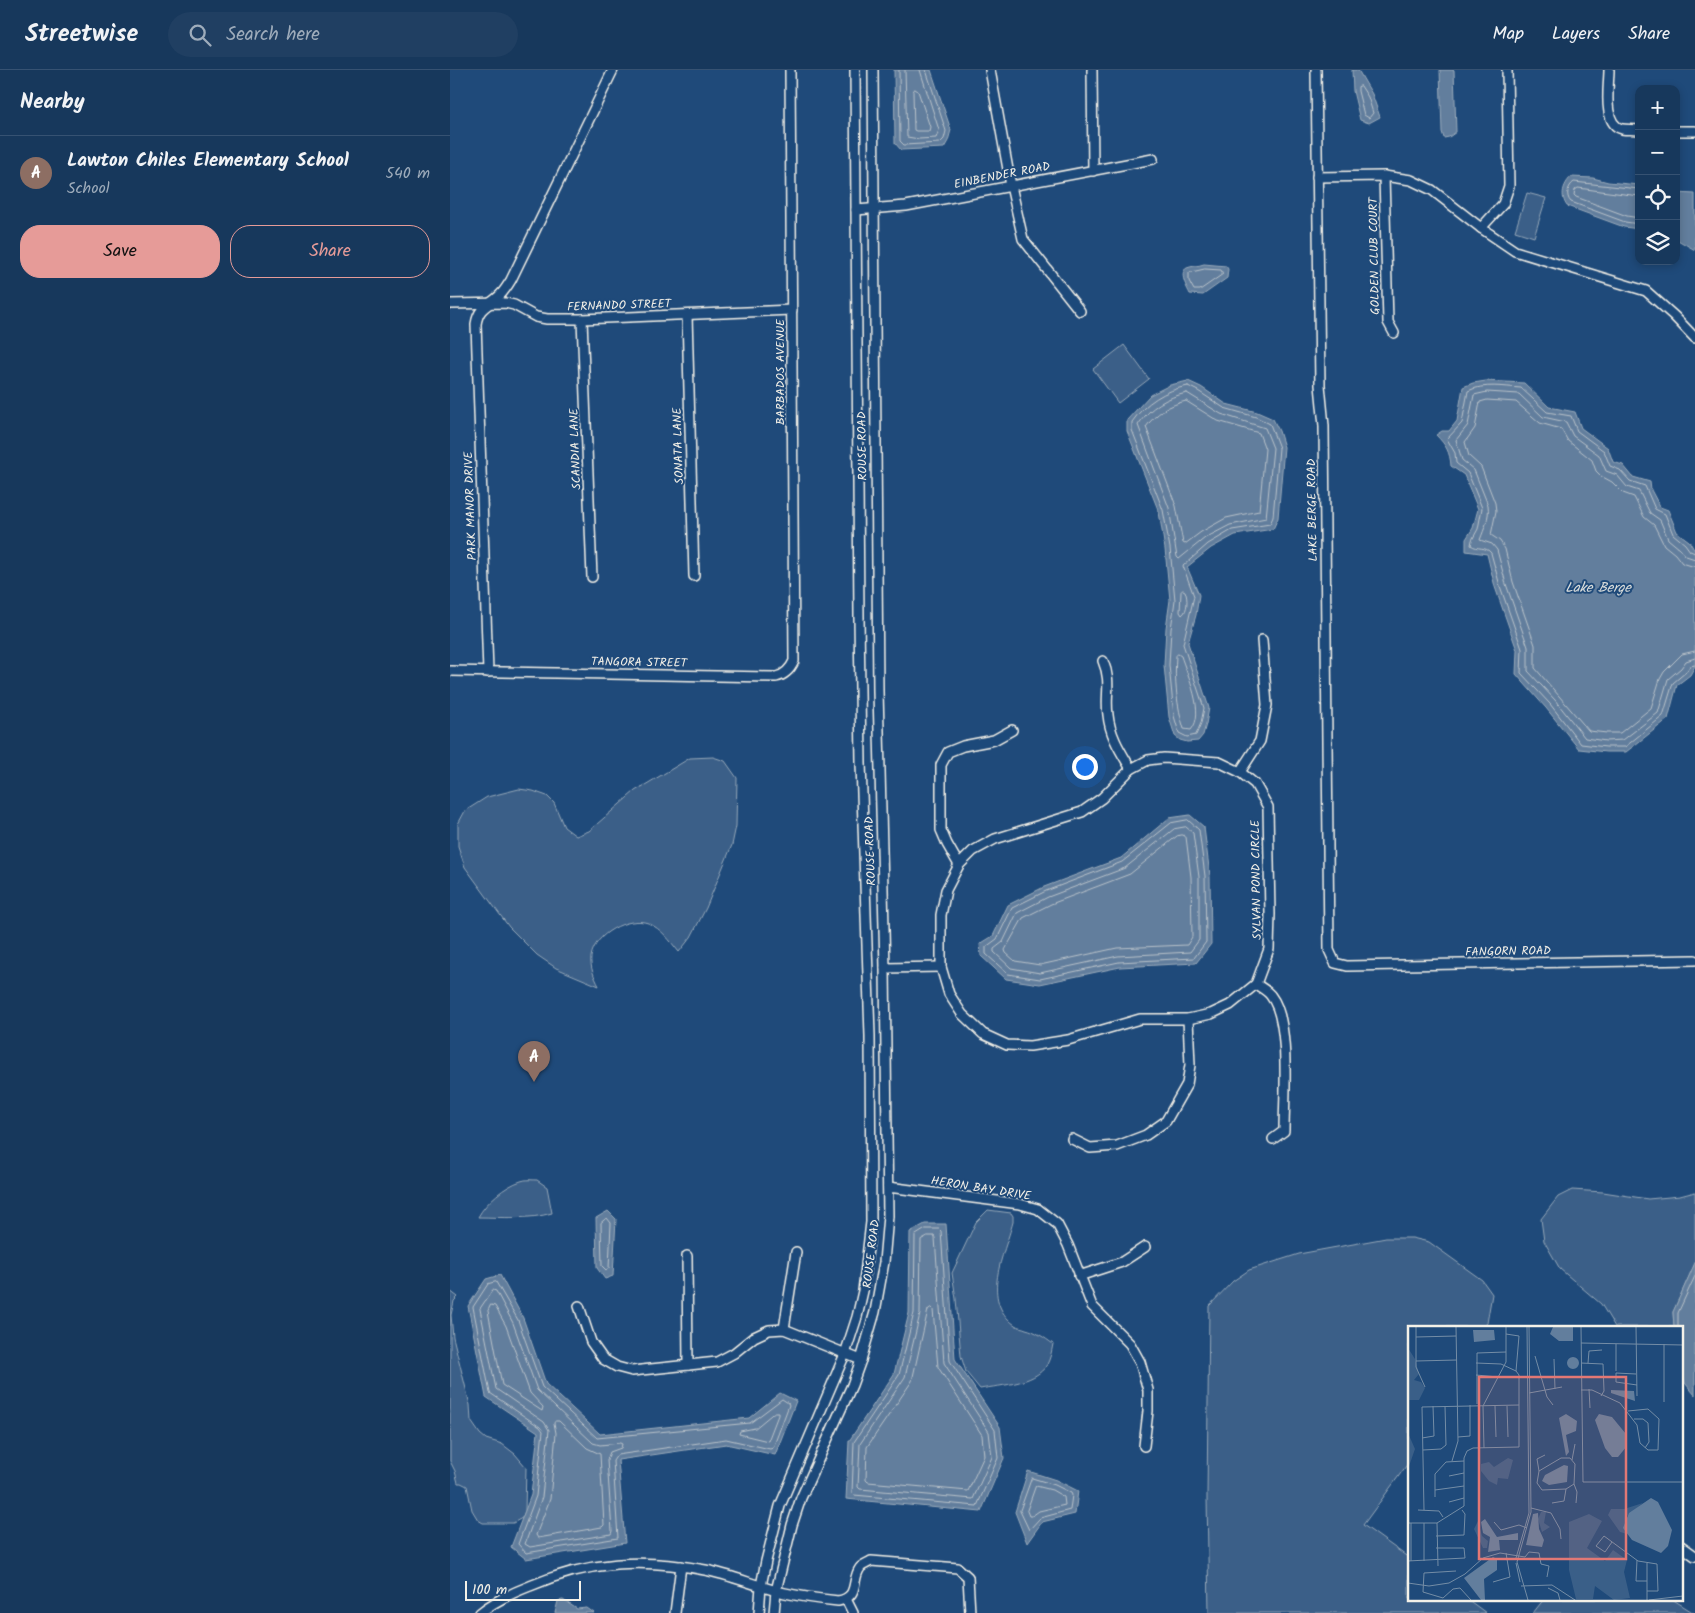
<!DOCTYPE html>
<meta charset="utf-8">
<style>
body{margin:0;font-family:Kalam,sans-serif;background:#203f62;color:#f1f3f6}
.controls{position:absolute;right:15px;top:15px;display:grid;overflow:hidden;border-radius:10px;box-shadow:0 2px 8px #0003}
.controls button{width:45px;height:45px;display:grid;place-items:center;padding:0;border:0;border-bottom:1px solid #365272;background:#17385c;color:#f1f3f6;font:25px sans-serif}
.scale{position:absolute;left:15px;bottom:12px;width:116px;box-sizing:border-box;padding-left:5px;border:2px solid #f4f1e8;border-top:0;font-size:14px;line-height:18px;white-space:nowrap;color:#f4f1e8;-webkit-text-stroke:4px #1f4a7a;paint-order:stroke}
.you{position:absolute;left:634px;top:696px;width:18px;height:18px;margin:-12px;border:4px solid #fff;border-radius:50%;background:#1a73e8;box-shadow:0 0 0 8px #1a73e833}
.badge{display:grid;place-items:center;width:32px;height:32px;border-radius:50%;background:#e69b98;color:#fff;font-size:16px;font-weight:700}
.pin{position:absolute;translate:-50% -41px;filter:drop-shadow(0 1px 2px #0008)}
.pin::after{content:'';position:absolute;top:26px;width:18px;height:15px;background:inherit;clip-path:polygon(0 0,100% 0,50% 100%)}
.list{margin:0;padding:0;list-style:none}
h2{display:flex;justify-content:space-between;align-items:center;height:65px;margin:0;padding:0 20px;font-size:21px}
h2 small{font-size:16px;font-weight:400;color:#9eacbb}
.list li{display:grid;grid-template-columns:32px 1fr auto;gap:15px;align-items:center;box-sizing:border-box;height:75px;padding:0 20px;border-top:1px solid #365272}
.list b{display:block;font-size:19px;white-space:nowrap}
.list p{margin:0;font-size:16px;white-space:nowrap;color:#9eacbb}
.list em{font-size:16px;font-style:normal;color:#9eacbb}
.actions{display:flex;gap:10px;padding:15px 20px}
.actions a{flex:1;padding:11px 0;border:1px solid #e69b98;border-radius:20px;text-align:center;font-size:18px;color:#e69b98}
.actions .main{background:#e69b98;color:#111}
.icon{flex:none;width:28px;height:28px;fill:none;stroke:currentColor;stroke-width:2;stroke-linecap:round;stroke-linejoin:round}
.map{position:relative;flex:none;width:1245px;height:1543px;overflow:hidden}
header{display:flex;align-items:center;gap:30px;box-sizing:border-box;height:70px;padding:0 25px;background:#17385c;border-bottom:1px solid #365272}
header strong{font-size:24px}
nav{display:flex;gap:28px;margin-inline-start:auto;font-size:18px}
.search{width:350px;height:45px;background:#203f62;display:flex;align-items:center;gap:12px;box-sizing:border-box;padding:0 18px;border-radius:28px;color:#9eacbb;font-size:19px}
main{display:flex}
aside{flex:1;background:#17385c}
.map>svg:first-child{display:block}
.green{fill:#3a5f88;stroke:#97a8b8}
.water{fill:#627e9d;stroke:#9cacbb}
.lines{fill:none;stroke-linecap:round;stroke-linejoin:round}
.shore{stroke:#bac3ca;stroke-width:1}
.minor-casing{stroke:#f4f1e8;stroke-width:12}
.minor{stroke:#1f4a7a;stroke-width:9}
.labels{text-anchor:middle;stroke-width:4;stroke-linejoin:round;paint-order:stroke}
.street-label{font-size:12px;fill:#f4f1e8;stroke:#1f4a7a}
.water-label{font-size:14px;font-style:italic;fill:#dee0dd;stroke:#1f4a7a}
.inset-road{fill:none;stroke:#748da6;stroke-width:1}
.view{fill:#e27875;fill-opacity:0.15;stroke:#e27875;stroke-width:2.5}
.inset-edge{fill:none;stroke:#f4f1e8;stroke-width:2.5}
</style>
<header>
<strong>Streetwise</strong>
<div class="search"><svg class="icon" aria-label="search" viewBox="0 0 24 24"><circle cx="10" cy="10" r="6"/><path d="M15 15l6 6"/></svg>Search here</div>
<nav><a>Map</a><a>Layers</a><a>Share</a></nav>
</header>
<main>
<aside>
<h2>Nearby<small></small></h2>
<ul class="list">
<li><span class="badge" style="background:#8d6e63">A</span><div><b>Lawton Chiles Elementary School</b><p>School</p></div><em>540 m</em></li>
</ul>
<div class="actions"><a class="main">Save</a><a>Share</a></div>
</aside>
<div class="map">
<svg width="1245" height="1543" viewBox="0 0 1245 1543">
<rect width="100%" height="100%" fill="#1f4a7a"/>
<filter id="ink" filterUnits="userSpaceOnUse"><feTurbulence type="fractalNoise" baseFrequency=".02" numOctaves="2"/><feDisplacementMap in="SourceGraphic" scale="10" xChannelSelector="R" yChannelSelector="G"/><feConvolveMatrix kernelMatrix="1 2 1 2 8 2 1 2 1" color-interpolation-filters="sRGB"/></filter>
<g filter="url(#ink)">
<!-- green -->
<g class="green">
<path d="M1077 123 1096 128 1084 167 1065 161Z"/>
<path d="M674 275 699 309 668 333 643 299Z"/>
<path d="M263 687 275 691 287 708 286 756 282 775 256 838 241 867 229 882C220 871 212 859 198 853 178 846 144 864 141 887 140 898 144 906 149 916L106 898 87 885 59 857 15 797 8 776V754L15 741 37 727 69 719 83 721 97 726 104 733 114 757 126 766 139 761 185 721 240 688Z"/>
<path d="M87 1110 97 1117 102 1143C79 1150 52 1147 28 1147 36 1132 55 1116 71 1111 76 1109 82 1110 87 1110Z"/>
<path d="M1122 1120 1153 1122 1198 1129 1230 1126 1245 1122V1193L1223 1242 1224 1257H1165L1151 1234 1110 1199 1094 1171 1091 1149 1108 1127Z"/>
<path d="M538 1140 561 1143 563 1146V1152C554 1185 530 1230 565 1255 569 1258 572 1257 576 1259 585 1261 595 1268 603 1274 602 1279 601 1285 599 1290 591 1314 551 1315 530 1319L516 1302 511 1286 506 1229 502 1203 526 1152Z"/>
<path d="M936 1168H962L979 1172 1032 1210 1042 1224 1037 1253 1034 1257H959V1392L913 1455 959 1488V1529H1017L1036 1543H759L757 1427 759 1236 783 1211 799 1200 849 1184Z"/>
<path d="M0 1221 8 1227 4 1231 1 1245 3 1267 20 1335 21 1351 30 1364 36 1369 52 1374 65 1384 76 1397 75 1441 72 1448 63 1453H33L28 1450 22 1440 17 1416 11 1413H8L5 1401 0 1391Z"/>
<path d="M1094 1529H1222L1244 1543H1083Z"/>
</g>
<!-- water -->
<g class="water">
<path d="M444 0H481L501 60 498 71 494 78 451 80 445 73Z"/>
<path d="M902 0H908L922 24 930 47 919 53 910 50 903 21Z"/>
<path d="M990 0H1004L1006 62 999 67 994 68 992 62Z"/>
<path d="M1121 107 1143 108 1158 112 1189 115V159L1174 157 1117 136C1110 126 1113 115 1121 107Z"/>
<path d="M1226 123 1245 124V180L1226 169Z"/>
<path d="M754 194 776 196 778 199 777 208 753 225 740 224C737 218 728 202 737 198 741 196 749 196 754 194Z"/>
<path d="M738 311 751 317 776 334 807 342 823 349 829 361 834 377 828 448 823 459 785 465 761 478 737 497 749 525 746 545 738 573 759 638 756 654 753 665 748 671 737 672 730 670 725 666 719 647 714 595 716 558 720 530 715 479 709 442 677 361V350L700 325 720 315Z"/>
<path d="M1036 311 1074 313 1099 337 1125 342 1131 358 1158 378 1163 392 1173 395 1183 407 1200 412 1201 420 1210 437 1218 440 1227 462 1239 471 1245 481V596L1240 605 1227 615 1218 649 1176 682H1156L1129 679 1096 638 1066 604 1067 580 1045 517 1037 484 1016 481V469L1023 458 1028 439 1014 405 1001 396C1000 382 996 375 986 365L992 361H999L1007 351 1013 317 1023 313Z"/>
<path d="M740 745 754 757 760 806 761 874 746 893 670 897 590 914 556 909 531 886 530 874 543 866 558 835 594 817 671 788 719 748Z"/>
<path d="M158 1141 166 1149 163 1206 155 1209 147 1198 146 1148Z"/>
<path d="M475 1154H496L505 1289 550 1357 554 1388 531 1442 396 1429 399 1371 444 1304 459 1243 460 1162Z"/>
<path d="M1245 1193V1325L1235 1313 1231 1301V1257H1224L1223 1242Z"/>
<path d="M50 1205 73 1248 96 1314 150 1364 299 1348 330 1323 346 1331 325 1385 276 1374 168 1390 175 1473 76 1489 61 1477 81 1425 88 1362 36 1327 18 1236 36 1209Z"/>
<path d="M578 1401 606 1410 628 1421 625 1444 592 1452 577 1473 565 1442Z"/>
<path d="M113 1530 127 1539 137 1538 144 1543H105L108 1531Z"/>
</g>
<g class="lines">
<!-- shore -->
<g class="shore">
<path d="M449 0 450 71 454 75 490 73 494 69 496 61 476 0"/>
<path d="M455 0 457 67 469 69 486 68 489 60 470 0"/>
<path d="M911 16 918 27 923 43 919 48 914 45 908 21V17Z"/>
<path d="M465 19 468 21 480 57 479 61H466L464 60 463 22Z"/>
<path d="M1189 119 1124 112C1118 116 1115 126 1121 132L1175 152 1189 154"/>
<path d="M1189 126 1128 118 1125 120 1124 125 1126 127 1177 146 1189 148"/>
<path d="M755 199 771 200 773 204 750 220H744L739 211V203Z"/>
<path d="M738 316 748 321 774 338 806 347 820 354 829 378 823 447 820 454 782 460 758 474 733 496 744 526 733 574 754 638 751 653 746 665 737 667 729 663 724 646 719 595 721 559 725 530 720 478 713 440 682 360V352C695 333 715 320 738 316Z"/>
<path d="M737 323 771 344 815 358 823 378 816 448 780 455 755 468 729 489 727 487 719 438 688 355C700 337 717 327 737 323Z"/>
<path d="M736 331 768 351 809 363 815 379 809 441 776 448 751 462 735 474 733 473 726 436 696 357C706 343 719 335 736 331Z"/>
<path d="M1245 483 1240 481 1235 474 1223 464 1215 444 1205 439 1195 416 1180 411 1170 400 1160 396 1154 381 1127 361 1121 346 1097 342 1071 318C1054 317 1034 313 1018 321L1012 353 997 369 1005 383 1006 393 1018 403 1032 438 1028 459 1022 470 1021 475C1027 480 1036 476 1041 483L1050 516 1072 579 1071 603 1100 634 1131 674 1156 677H1175L1213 646 1223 613 1236 602 1240 596 1245 595"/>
<path d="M1245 489 1236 486 1230 479 1218 469 1210 450 1200 443 1189 421 1177 417 1167 405 1156 401 1149 385 1123 366 1116 352 1093 347 1069 324 1037 322 1024 325 1018 355 1006 370 1012 390 1024 400 1038 435C1040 447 1034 459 1030 470L1042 474 1047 480 1056 514 1078 577V601L1105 630 1135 668 1156 671 1173 670 1208 643 1218 609 1231 598 1236 591 1245 588"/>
<path d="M1245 497 1232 493 1225 484 1214 475 1204 455 1194 447 1184 427 1173 423 1162 412 1151 406 1146 401 1142 390 1118 371 1111 359 1090 353 1066 332 1037 330 1030 332 1025 358 1015 372 1019 386 1031 397 1045 433 1046 441 1041 465 1050 471 1055 479 1063 512 1085 575V598L1139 661 1157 663H1170L1201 638 1210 609 1214 602 1232 584 1245 581"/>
<path d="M733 520 735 521C738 528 738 541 732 545L730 542 731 522Z"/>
<path d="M728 584 731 586C737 605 756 643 741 660L734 659C727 637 724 610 726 586Z"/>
<path d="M738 750 749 760 755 806 756 872 744 888 669 892 590 909 558 904 536 884V877L547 869 562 838 596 821 672 792 721 753Z"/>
<path d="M736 757 743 763 749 807V870L740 882 668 886 590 903 561 898 544 882V879L553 872 567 843 598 827 675 798 724 759Z"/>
<path d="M733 765 736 767 741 807 742 867 737 875 667 878 590 895 565 891 556 883 555 880 573 848 601 834 680 804 727 766Z"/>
<path d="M157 1148 161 1153 159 1198 156 1200 152 1196 151 1153Z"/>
<path d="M476 1159H489L491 1161 500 1291 545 1360 548 1388 527 1436 404 1425 402 1423 404 1372 449 1305 464 1243 465 1166Z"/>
<path d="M478 1166H484L485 1168 494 1293 539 1362 542 1387 523 1429 410 1419 408 1417 410 1374 455 1307 470 1244 471 1170Z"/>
<path d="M46 1212 68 1250 92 1317 147 1368 300 1353 332 1329 338 1333 339 1335 323 1378 320 1379 276 1369 167 1385 163 1391 168 1468 76 1483 68 1474 86 1426 93 1361 90 1357 40 1323 23 1237 38 1214Z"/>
<path d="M43 1220 46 1221 63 1253 87 1320 143 1373 150 1375 170 1373 172 1374 171 1378 160 1382 157 1390 162 1461 161 1464 80 1477 75 1474 92 1427 99 1360 94 1352 46 1319 30 1239Z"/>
<path d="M41 1235 45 1236 56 1256 80 1323 93 1337 92 1341 52 1315 38 1241Z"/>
<path d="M481 1238 483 1240 488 1297 532 1365 534 1386 518 1421 418 1412 416 1410 417 1377 462 1311 478 1240Z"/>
<path d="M1228 1257V1243L1245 1206"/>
<path d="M325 1342H328V1345L318 1371 289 1364 290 1361 305 1358Z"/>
<path d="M106 1351H109L137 1378 150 1384 154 1455 152 1457 88 1468 86 1465 100 1429 106 1363 104 1353Z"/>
<path d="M582 1408 605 1415 621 1423 622 1425 620 1440 590 1448 579 1460 570 1441Z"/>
<path d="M586 1416 602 1420 614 1427 615 1435 589 1441 582 1446H579L577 1441Z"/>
</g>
<!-- minor casing -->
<g class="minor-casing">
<g id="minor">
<path d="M540 0 561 116 573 169 630 241"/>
<path d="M642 0 643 101"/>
<path d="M866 0 870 315 874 356 879 880 885 893 897 896 1245 890"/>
<path d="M1159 0C1159 16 1152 54 1172 59 1177 60 1184 59 1189 60"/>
<path d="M1226 61H1245"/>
<path d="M934 106 938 252 944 263"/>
<path d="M867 107 934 106 961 110 982 120 1031 158 1065 181 1196 221 1224 246 1245 268"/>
<path d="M406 140 456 136 703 89"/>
<path d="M1031 158 1053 134 1059 116 1057 0"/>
<path d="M0 234 55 233 64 235 86 247 97 249H132L342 240"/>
<path d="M237 245 244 506"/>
<path d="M132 249 142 507"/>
<path d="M653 591C662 612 655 625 658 645 660 666 671 682 681 699"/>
<path d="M0 601 326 607C335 605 340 600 344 591L340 0"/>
<path d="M38 602 26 254C29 235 40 236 51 224 55 220 58 215 61 210L163 0"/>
<path d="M714 688 769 692 790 702 805 714 818 737 820 844 819 879 806 914 780 935 761 944 738 949H690L618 970 580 976 557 975 533 964 512 944 499 924 491 897V845L496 820 509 795 523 781 545 769 632 742 652 728 681 699 698 690Z"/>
<path d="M790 702 810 671 817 635 812 570"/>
<path d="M509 795 497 774 491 760V695L498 682 513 676 544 670 562 660"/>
<path d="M435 898 491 897"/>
<path d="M806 914C810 917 818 921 821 926 841 951 834 1028 834 1061L823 1069"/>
<path d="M622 1069 640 1078 667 1076 696 1065 716 1051 737 1014 740 995 738 949"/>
<path d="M438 1117 570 1134 588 1139 607 1154 618 1175 642 1236 680 1274 690 1292 698 1320V1341L694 1376"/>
<path d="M237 1186 238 1295"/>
<path d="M629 1206 672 1192 695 1177"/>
<path d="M129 1236 141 1272 153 1289 167 1297 182 1301 267 1292 284 1283 304 1267 319 1260 334 1259 411 1290"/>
<path d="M334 1259 346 1182"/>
<path d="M1231 1476 1245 1486"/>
<path d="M396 1529 403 1543"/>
<path d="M30 1543C44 1531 62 1523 80 1516 138 1491 193 1488 255 1500 282 1505 308 1517 335 1523 353 1527 370 1529 388 1531 410 1527 401 1510 410 1498 412 1495 418 1493 421 1491L508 1498 518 1507 520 1543"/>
<path d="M225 1543 231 1496"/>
<path d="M309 1543 311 1516 316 1491 330 1436 395 1284 407 1247 413 1221 421 1152 420 966 411 693 409 547 405 0"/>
<path d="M324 1543 326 1521 342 1455 351 1428 402 1315 411 1290 425 1242 434 1192 438 1146 435 898 428 621 423 0"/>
</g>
</g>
<!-- minor -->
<use href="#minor" class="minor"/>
</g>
</g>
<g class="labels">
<!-- street labels -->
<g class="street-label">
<text transform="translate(552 105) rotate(-11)" y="4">EINBENDER ROAD</text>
<text transform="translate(924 186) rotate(-91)" y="4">GOLDEN CLUB COURT</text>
<text transform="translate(169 235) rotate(-2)" y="4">FERNANDO STREET</text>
<text transform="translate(330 302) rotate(-90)" y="4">BARBADOS AVENUE</text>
<text transform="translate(228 376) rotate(-92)" y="4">SONATA LANE</text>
<text transform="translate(412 376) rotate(-91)" y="4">ROUSE ROAD</text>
<text transform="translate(125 379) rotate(-92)" y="4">SCANDIA LANE</text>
<text transform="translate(20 436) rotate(-92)" y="4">PARK MANOR DRIVE</text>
<text transform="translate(862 440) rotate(-91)" y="4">LAKE BERGE ROAD</text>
<text transform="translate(189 592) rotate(1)" y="4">TANGORA STREET</text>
<text transform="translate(420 781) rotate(-92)" y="4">ROUSE ROAD</text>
<text transform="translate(806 810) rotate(-91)" y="4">SYLVAN POND CIRCLE</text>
<text transform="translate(1058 881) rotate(-1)" y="4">FANGORN ROAD</text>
<text transform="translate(531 1118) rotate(9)" y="4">HERON BAY DRIVE</text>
<text transform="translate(421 1184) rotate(-83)" y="4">ROUSE ROAD</text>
</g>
<!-- water labels -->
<g class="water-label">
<text x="1148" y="522">Lake Berge</text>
</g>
</g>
<!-- overview -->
<g transform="translate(958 1256)">
<rect width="275" height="275" fill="#1f4a7a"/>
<path d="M0 22 7 33 11 48 6 54 13 56 17 62 11 74H0ZM0 107 7 123 0 143ZM100 132 105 134 100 153 90 152 89 159 81 155 73 145V138L81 136 86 141ZM235 177 218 191 219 208 212 206 200 189 203 183H216ZM133 186H138L136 197 142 201 134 206 130 193ZM181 188 194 195 179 222 197 235 205 224 219 234 216 246 222 272 206 274 187 260 185 273H168L161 244V196ZM70 195 74 210 80 215 79 222H75L66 203Z" fill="#3a5f88"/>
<path d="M145 1H165V15H151L142 8ZM65 4H86L87 14 66 16ZM159 37a6 6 0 1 1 12 0a6 6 0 1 1-12 0ZM203 64 226 65 227 75 203 67ZM158 88 169 95 168 105 158 109 161 126 158 130 151 92ZM191 88 204 91 218 108 219 120 210 131H204L197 122 187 94ZM156 139 160 140 159 156 141 159 134 155 137 149ZM243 172 250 176 264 204 260 220 253 227 224 214 215 202 221 187ZM130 187 131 203 136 214 134 221 118 219 125 188ZM77 193 89 211 110 207V214H91L92 224 80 226 82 211 75 207 73 196ZM85 231 89 233V244L76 253 77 274H73L56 252Z" fill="#627e9d"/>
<path class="inset-road" d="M8 1V41L17 61M173 1 175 156H275M228 1 229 70M98 8 111 10 108 45M8 11 48 10M173 17 275 19M208 18V45M256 18V76M127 30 139 71 145 79M146 33 147 63M8 35 49 34M68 37 93 38 108 45M173 37 195 38 196 65 193 70M180 37 181 25 194 24M228 48 208 47V56L229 59M68 49 90 51M181 63 182 82M173 64H184L212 77 229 99 232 117 240 124H250L251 93 240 83 220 85M121 67 154 61M69 78V27L98 26M87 80 88 111M99 80 100 111M226 93H235L240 97 241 116 237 122M50 111 62 110V79M14 112 26 110 25 80M76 122 75 80 98 36V1M15 124 33 123 38 119 37 80M153 132H162L167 138 166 158 158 163 134 164 129 157 131 145ZM164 134 167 118M44 135 50 115 48 1M131 145 129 133 137 129M27 148 38 136 56 135M27 148V171M41 150 56 147M166 158 169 166 168 177M27 164 56 160M41 176 56 172M144 177 156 175 158 163M123 182 143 187 152 203 153 213M10 184 31 185 35 191M16 184 14 81 111 79M86 196 93 204 111 199 119 202M0 197H29M28 210 56 209 57 188 54 184M204 216 197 226 188 220 196 210 230 235 249 238 250 265H239M108 232 121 187 119 1M229 234 228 255H239M0 235 57 232 56 222H28M3 235V197M16 235V197M108 237 112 256M239 237V274M30 240 29 197 56 180V132L59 125 65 122 111 121V49L108 45M48 245 16 247 15 266 35 272 45 263 52 262 63 274M85 256 102 251 98 227M0 257 21 260 41 257 57 248 75 232 92 227 117 231 121 226 131 227 133 238 141 240 139 251M113 260 144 259 167 274M140 262 150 267 152 274M120 274 109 236 123 186 121 1M241 274 275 270"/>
<path class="view" d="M71 51H218V233H71Z"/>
<rect width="275" height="275" class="inset-edge"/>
</g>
</svg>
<div class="controls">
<button>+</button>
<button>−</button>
<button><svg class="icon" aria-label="locate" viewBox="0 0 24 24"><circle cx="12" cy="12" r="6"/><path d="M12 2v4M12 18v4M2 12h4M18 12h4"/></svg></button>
<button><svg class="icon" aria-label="layers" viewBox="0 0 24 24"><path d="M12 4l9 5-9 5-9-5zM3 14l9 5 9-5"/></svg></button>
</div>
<div class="scale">100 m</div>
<div class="you"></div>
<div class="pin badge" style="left:84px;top:1012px;background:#8d6e63">A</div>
</div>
</main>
